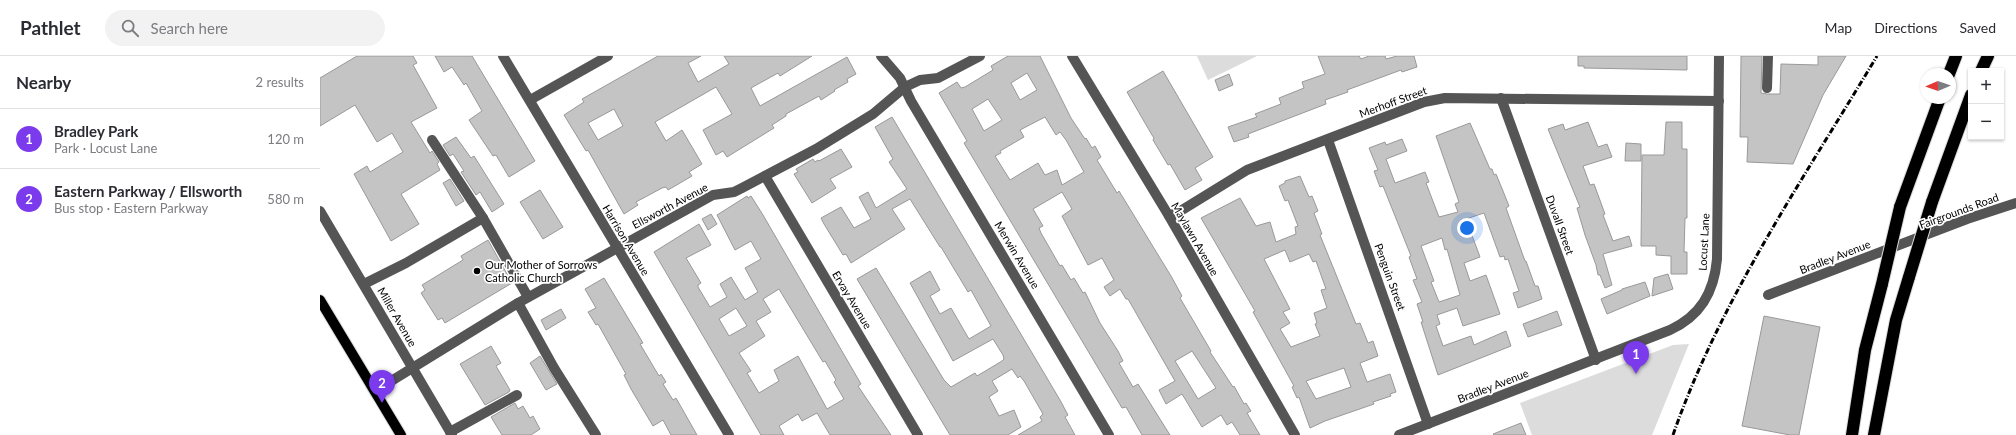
<!DOCTYPE html>
<meta charset="utf-8">
<style>
body{margin:0;font-family:Lato,sans-serif;background:#f2f2f3;color:#2b2b33}
.controls{position:absolute;right:12px;top:12px;display:grid;overflow:hidden;border-radius:0px;box-shadow:0 1px 3px #0004}
.controls button{width:36px;height:36px;display:grid;place-items:center;padding:0;border:0;border-bottom:1px solid #e1e1e2;background:#fff;color:#2b2b33;font:20px sans-serif}
.compass{position:absolute;left:1600px;top:12px;width:36px;height:36px;border-radius:50%;background:#fff;box-shadow:0 1px 3px #0004;rotate:268deg}
.you{position:absolute;left:1147px;top:172px;width:14px;height:14px;margin:-10px;border:3px solid #fff;border-radius:50%;background:#1a73e8;box-shadow:0 0 0 6px #1a73e833}
.badge{display:grid;place-items:center;width:26px;height:26px;border-radius:50%;background:#7c3aed;color:#fff;font-size:13px;font-weight:700}
.pin{position:absolute;translate:-50% -33px;filter:drop-shadow(0 1px 2px #0008)}
.pin::after{content:'';position:absolute;top:21px;width:14px;height:12px;background:inherit;clip-path:polygon(0 0,100% 0,50% 100%)}
.list{margin:0;padding:0;list-style:none}
h2{display:flex;justify-content:space-between;align-items:center;height:52px;margin:0;padding:0 16px;font-size:17px}
h2 small{font-size:13px;font-weight:400;color:#7c7c81}
.list li{display:grid;grid-template-columns:26px 1fr auto;gap:12px;align-items:center;box-sizing:border-box;height:60px;padding:0 16px;border-top:1px solid #e1e1e2}
.list b{display:block;font-size:15px;white-space:nowrap}
.list p{margin:0;font-size:13px;white-space:nowrap;color:#7c7c81}
.list em{font-size:13px;font-style:normal;color:#7c7c81}
.icon{flex:none;width:22px;height:22px;fill:none;stroke:currentColor;stroke-width:2;stroke-linecap:round;stroke-linejoin:round}
.map{position:relative;flex:none;width:1696px;height:379px;overflow:hidden}
header{display:flex;align-items:center;gap:24px;box-sizing:border-box;height:56px;padding:0 20px;background:#fff;border-bottom:1px solid #e1e1e2}
header strong{font-size:19px}
nav{display:flex;gap:22px;margin-inline-start:auto;font-size:14px}
.search{width:280px;height:36px;background:#f2f2f3;display:flex;align-items:center;gap:10px;box-sizing:border-box;padding:0 14px;border-radius:22px;color:#7c7c81;font-size:15px}
main{display:flex}
aside{flex:1;background:#fff}
.map>svg:first-child{display:block}
.green{fill:#dcdcdc}
.building{fill:#c4c4c4;stroke:#999;fill-rule:evenodd}
.lines{fill:none;stroke-linecap:round;stroke-linejoin:round}
.major-casing{stroke:#dbdbdb;stroke-width:12}
.highway-casing{stroke:#dbdbdb;stroke-width:14}
.minor{stroke:#555;stroke-width:10}
.major{stroke:#000;stroke-width:10}
.highway{stroke:#000;stroke-width:12}
.rail{stroke:#000;stroke-width:3;stroke-dasharray:6 2 1 2;stroke-linecap:butt}
.highway-bridge-casing{stroke:#dbdbdb;stroke-width:14;stroke-linecap:butt}
.highway-bridge{stroke:#000;stroke-width:12}
.poi-dot{fill:#000;stroke:#fff;stroke-width:1.5}
.labels{text-anchor:middle;stroke-width:3.5;stroke-linejoin:round;paint-order:stroke}
.street-label{font-size:11px;fill:#000;stroke:#fff}
.poi-label{font-size:11px;fill:#000;stroke:#fff;text-anchor:start}
</style>
<header>
<strong>Pathlet</strong>
<div class="search"><svg class="icon" aria-label="search" viewBox="0 0 24 24"><circle cx="10" cy="10" r="6"/><path d="M15 15l6 6"/></svg>Search here</div>
<nav><a>Map</a><a>Directions</a><a>Saved</a></nav>
</header>
<main>
<aside>
<h2>Nearby<small>2 results</small></h2>
<ul class="list">
<li><span class="badge">1</span><div><b>Bradley Park</b><p>Park · Locust Lane</p></div><em>120 m</em></li>
<li><span class="badge">2</span><div><b>Eastern Parkway / Ellsworth</b><p>Bus stop · Eastern Parkway</p></div><em>580 m</em></li>
</ul>
</aside>
<div class="map">
<svg width="1696" height="379" viewBox="0 0 1696 379">
<rect width="100%" height="100%" fill="#fff"/>
<!-- green -->
<g class="green">
<path d="M877 0H937L888 24Z"/>
<path d="M1369 288 1332 379H1212L1200 347 1353 289Z"/>
</g>
<!-- building -->
<g class="building">
<path d="M37 0H93L97 7 93 9 117 52 91 66 110 97 112 95 119 106 117 108 120 114 81 138 99 168 71 185 34 118 47 110 50 116 83 96 72 77 57 86 35 49 0 70V22Z"/>
<path d="M115 0H152L215 105 189 121 176 99 173 100 149 64 162 55 146 27 144 29 132 11 124 16Z"/>
<path d="M338 0H381L368 7 378 26 409 8 404 0H492L460 20 458 17 431 32 440 50 527 1 536 18 527 23 528 26 514 34 515 35 501 44 499 40 466 58V60L452 69 454 72 407 101 403 95 396 99 383 74 412 58 396 31 335 66 346 85 362 74 382 108 369 116 372 120 348 134 346 131 342 132 316 146 318 149 304 158 268 94 266 95 244 59 264 46 262 43ZM294 53 303 70 278 84 268 67Z"/>
<path d="M688 0H720L751 62 765 83 766 82 772 92 775 90 781 101 777 104 797 137 799 135 851 220 862 240 860 242 891 295 890 296 913 331 914 330 924 348 926 347 931 355 927 357 940 379H920L912 366 907 369 901 359 882 371 862 338 846 348 839 334 855 325 808 243H806L800 233 790 240 784 231 794 224 782 202 768 209 742 160 752 153 742 136 713 153 723 170 719 172 721 177 740 210 742 209 751 224 754 222 763 237 765 236 780 267 798 295 803 305 799 307 813 331 818 328 850 379H822L806 351 802 352 644 87 647 85 619 37 637 26 641 32 645 31 673 14 671 10ZM707 17 717 34 700 44 691 27ZM668 43 682 64 664 75 652 53ZM725 61 736 79 740 76 746 84 764 116 742 129 737 114 725 119 718 107 690 124 675 100 681 97 680 95 704 81 700 74ZM872 295 896 332 878 343 855 305Z"/>
<path d="M998 0H1039L1041 3 1049 0H1065L1066 3 1077 0H1094L1097 11 1082 16 1081 14 1027 34 1028 36 1005 44 1006 48 928 78 929 81 914 86 908 71 937 61 935 58 961 48 959 42 984 32 982 26 1005 18Z"/>
<path d="M1258 0H1367V14L1264 12V10H1258Z"/>
<path d="M1421 0H1442L1441 37 1447 38H1460L1461 8 1498 9V0H1526L1503 39 1473 108 1427 106 1428 81H1420Z"/>
<path d="M843 15 893 101 875 112 882 124 865 134 850 108 848 109 833 84 834 82 832 79 807 36Z"/>
<path d="M909 18 913 29 899 35 895 24Z"/>
<path d="M572 61 740 344 748 359 745 361 755 379H698L722 365 720 361 723 358 704 325 700 320 698 322 692 313 672 325 678 335 669 341 679 360 694 354 701 371 688 379H630L537 223 556 212 624 324 631 331 655 317 657 320 682 305 684 303 683 299 673 283 633 305 590 227 610 215 620 234 610 240 620 258 631 252 649 283 671 270 651 234 648 236 621 191H620L590 143 572 153 585 173 531 207 526 198 523 199 504 168 501 162 521 151 534 172 551 163 539 141 548 136 556 152 587 133 569 106 573 103 555 71Z"/>
<path d="M1268 66 1278 91 1287 88 1292 101 1263 110 1270 129 1274 128 1285 158 1283 159 1293 185 1309 180 1312 190 1283 198 1292 229 1285 232 1280 219H1278L1276 209 1265 179 1257 152 1260 151 1228 73 1243 68 1245 74Z"/>
<path d="M1346 66H1362V93H1367V162H1365L1364 196H1367V218H1351V200L1336 199V190H1321L1322 99H1344Z"/>
<path d="M1150 67 1170 113H1172L1174 119 1176 118 1183 135 1189 150 1186 152 1205 205H1206L1215 230H1218L1222 243 1198 252 1193 237 1199 235 1188 203 1185 204 1184 200 1180 201 1164 157 1146 163 1160 201 1144 207 1150 225 1166 219 1180 258 1143 270 1137 252 1117 259 1120 268 1116 270 1123 290 1151 280 1154 289 1186 275 1191 290 1118 319 1101 266H1103L1097 248 1102 246 1093 224 1097 223 1089 201 1091 200 1063 130 1060 131 1054 115 1058 114 1049 92 1065 86 1066 89 1082 83 1087 95 1066 103 1075 127 1105 116 1109 126 1106 127 1119 161 1138 156 1135 148 1139 146 1116 80ZM1122 182 1125 194 1127 193 1140 239 1119 246 1111 226 1114 225 1101 190Z"/>
<path d="M136 81 151 102 154 100 184 148 172 156 160 136 156 139 141 116 144 115 133 98 130 100 123 89Z"/>
<path d="M1306 87 1321 88V105H1305Z"/>
<path d="M521 93 532 111 510 123 516 132 492 147 474 118 478 116 476 113 493 103 495 106 498 104 499 105Z"/>
<path d="M980 120 989 141 992 140 998 155 994 157 1002 178 1000 179 1036 268 1040 267 1048 287 1053 285 1058 300 1040 307 1047 326 1070 318 1076 336 1070 338 1071 340 1053 346 1054 348 1005 365 990 372 979 341 977 342 972 331 974 330 933 256 935 255 881 162 920 142 936 170 950 166 956 186 976 178 975 171 978 170 968 144 965 145 959 130 965 127V125ZM965 194 970 206 989 198 993 206 996 205 1006 233 1001 234 1007 252 994 257 997 267 995 268 1000 280 971 291 960 273 970 267 963 256 970 253 944 203ZM1024 312 1031 331 996 343 986 325Z"/>
<path d="M130 123 144 145 136 150 123 127Z"/>
<path d="M220 134 243 171 223 183 200 146Z"/>
<path d="M427 140 428 142 431 140 443 159 541 328 538 330 571 379H510L497 357 482 365 478 358 459 370 464 379H441L334 196 379 168 391 189 366 202 381 227 378 229V231L390 251 407 241 400 228 411 221 425 244 438 236 425 212 441 203 431 185 415 194 397 159ZM459 233 503 306 505 305 516 324 514 326 524 343 507 353 478 300 454 314 459 325 439 337 427 317 431 315 419 297 445 280 436 265 451 256 443 243ZM416 252 427 270 409 280 399 263Z"/>
<path d="M391 158 397 168 388 174 382 163Z"/>
<path d="M168 184 192 227 125 267 122 262 118 264 101 237 105 234 102 229 143 204 141 200Z"/>
<path d="M1348 218 1353 233 1332 240 1334 222Z"/>
<path d="M284 222 323 287 320 288 339 320 341 318 346 326 343 328 353 344 356 342 377 379H351L343 364 333 370 311 333 304 319 306 318 278 268 276 269 268 256 276 252 265 233Z"/>
<path d="M1325 226 1330 240 1287 258 1281 243 1302 234V233Z"/>
<path d="M241 253 246 262 226 274 221 264Z"/>
<path d="M1237 255 1242 269 1208 281 1203 268Z"/>
<path d="M1444 260 1500 271 1479 379H1470L1422 370Z"/>
<path d="M171 290 181 307 176 310 190 334 189 336 165 349 140 308Z"/>
<path d="M220 300 237 328 226 334 210 307Z"/>
<path d="M195 347 198 353 203 350 210 362 213 360 220 373 211 379H182L171 361Z"/>
<path d="M1201 367 1206 379H1174L1173 378Z"/>
</g>
<g class="lines">
<!-- major casing -->
<g class="major-casing">
<path id="major" d="M0 244 81 379"/>
</g>
<!-- highway casing -->
<g class="highway-casing">
<g id="highway">
<path d="M1661 15 1668 0"/>
<path d="M1629 18 1636 0"/>
<path d="M1612 146 1651 39"/>
<path d="M1580 151 1620 42"/>
<path d="M1532 379 1545 294 1562 228"/>
<path d="M1554 379 1576 264 1589 221"/>
</g>
</g>
<!-- minor -->
<g class="minor">
<path d="M183 0 409 379"/>
<path d="M561 0 580 22 591 45 789 379"/>
<path d="M752 0 849 160 975 379"/>
<path d="M1447 32 1448 0"/>
<path d="M1181 42 1276 304"/>
<path d="M210 44 288 0"/>
<path d="M112 84 163 162"/>
<path d="M1008 84 1108 368"/>
<path d="M445 120 598 379"/>
<path d="M0 155 132 379"/>
<path d="M849 160 862 154 927 114 1104 46 1125 42 1399 45"/>
<path d="M44 228 86 207 163 162 208 241"/>
<path d="M1448 239 1647 163 1696 147"/>
<path d="M198 247 234 312 276 379"/>
<path d="M55 335 198 247 393 139 414 136 422 132 496 93 553 58 585 31 600 24 618 22 660 0"/>
<path d="M130 376 197 339"/>
<path d="M1079 379 1350 274C1380 260 1394 237 1397 203L1399 0"/>
</g>
<!-- major -->
<use href="#major" class="major"/>
<!-- highway -->
<use href="#highway" class="highway"/>
<!-- rail -->
<path class="rail" d="M1353 379C1400 244 1484 122 1557 0"/>
<!-- highway-bridge casing -->
<g class="highway-bridge-casing">
<g id="highway-bridge">
<path d="M1589 221 1612 146"/>
<path d="M1562 228 1580 151"/>
</g>
</g>
<!-- highway-bridge -->
<use href="#highway-bridge" class="highway-bridge"/>
</g>
<!-- markers -->
<circle class="poi-dot" cx="157" cy="215" r="4"/>
<g class="labels">
<!-- street labels -->
<g class="street-label">
<text transform="translate(1073 46) rotate(-20)" y="4">Merhoff Street</text>
<text transform="translate(350 150) rotate(-28)" y="4">Ellsworth Avenue</text>
<text transform="translate(1639 155) rotate(-20)" y="4">Fairgrounds Road</text>
<text transform="translate(1240 169) rotate(70)" y="4">Duvall Street</text>
<text transform="translate(875 183) rotate(60)" y="4">Maylawn Avenue</text>
<text transform="translate(306 184) rotate(59)" y="4">Harrison Avenue</text>
<text transform="translate(1384 186) rotate(-87)" y="4">Locust Lane</text>
<text transform="translate(697 199) rotate(59)" y="4">Merwin Avenue</text>
<text transform="translate(1515 201) rotate(-21)" y="4">Bradley Avenue</text>
<text transform="translate(1070 221) rotate(70)" y="4">Penguin Street</text>
<text transform="translate(532 244) rotate(59)" y="4">Ervay Avenue</text>
<text transform="translate(77 261) rotate(60)" y="4">Miller Avenue</text>
<text transform="translate(1173 330) rotate(-21)" y="4">Bradley Avenue</text>
</g>
<!-- poi labels -->
<g class="poi-label">
<text x="165" y="213">Our Mother of Sorrows<tspan x="165" dy="13">Catholic Church</tspan></text>
</g>
</g>
</svg>
<div class="controls">
<button>+</button>
<button>−</button>
</div>
<svg class="compass" viewBox="-18 -18 36 36"><path d="M0-13l5 13h-10z" fill="#e53935"/><path d="M0 13l5-13h-10z" fill="#7c7c81"/></svg>
<div class="you"></div>
<div class="pin badge" style="left:1316px;top:318px">1</div>
<div class="pin badge" style="left:62px;top:347px">2</div>
</div>
</main>
